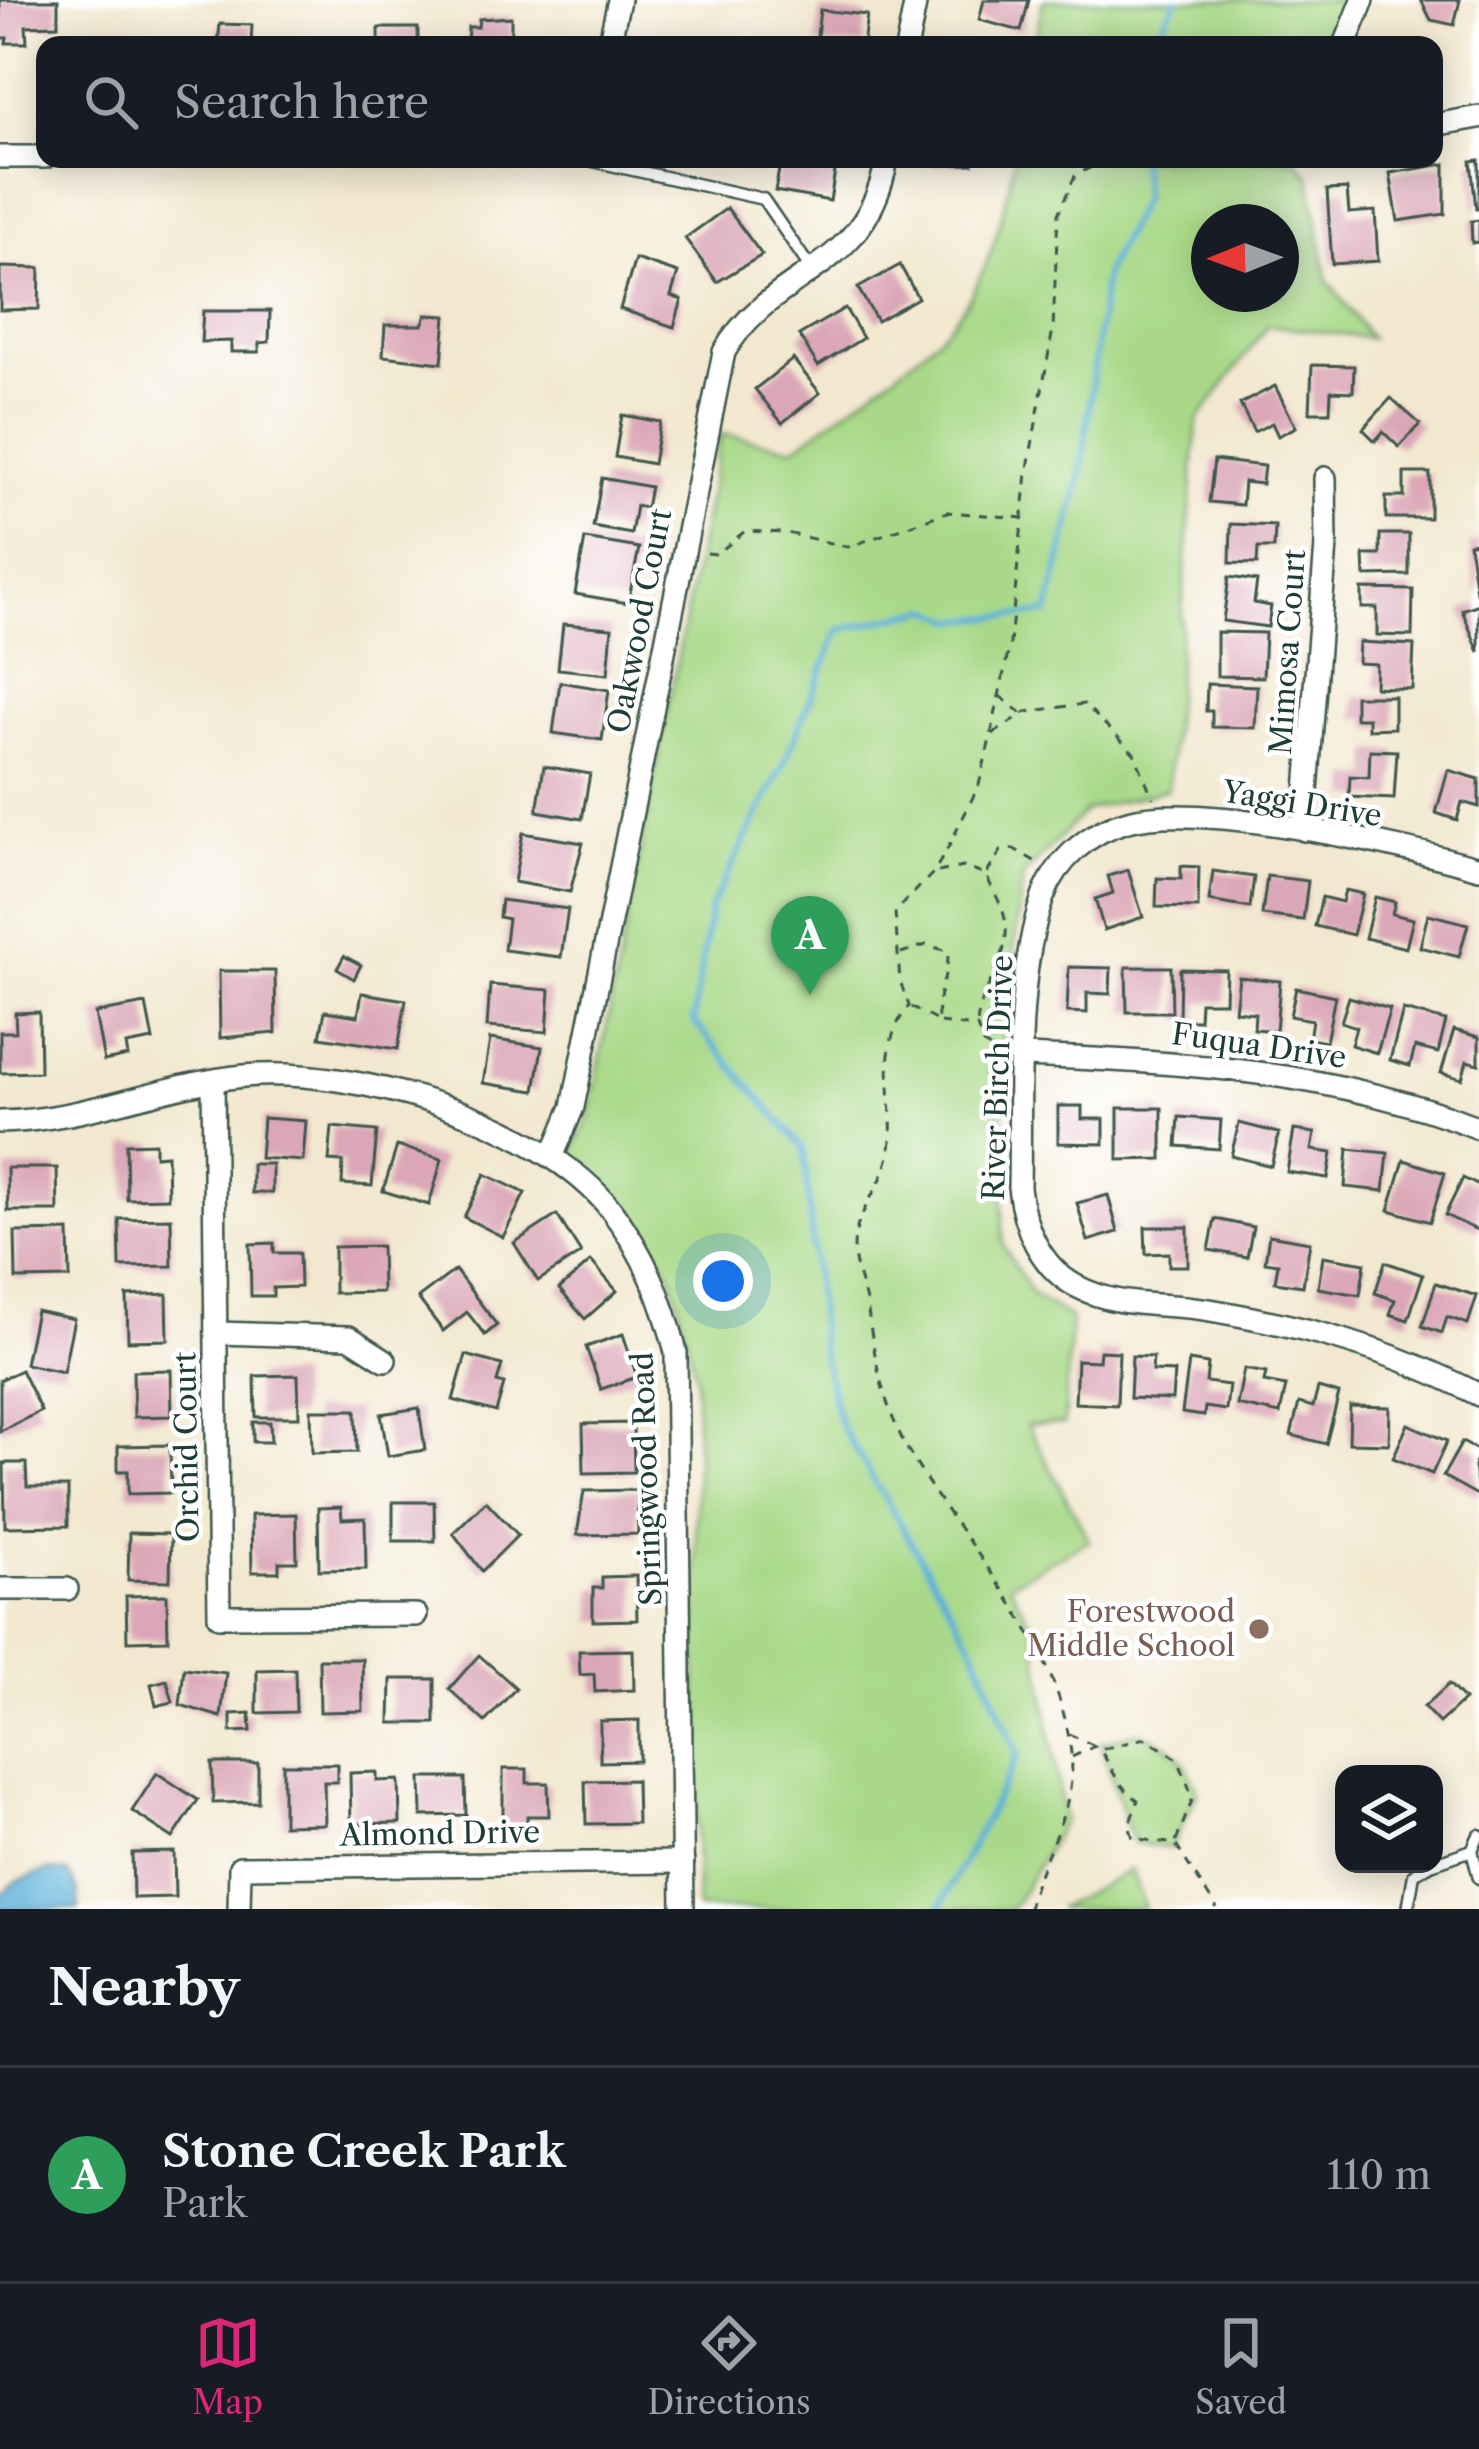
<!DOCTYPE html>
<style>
body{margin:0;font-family:"Libre Caslon Text",serif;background:#20242c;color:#f1f3f6}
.controls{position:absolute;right:36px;bottom:36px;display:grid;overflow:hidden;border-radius:24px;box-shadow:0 6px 30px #0003}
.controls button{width:108px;height:108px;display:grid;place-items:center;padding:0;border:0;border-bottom:3px solid #363941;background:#171b24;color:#f1f3f6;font:60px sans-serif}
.compass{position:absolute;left:1191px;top:204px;width:108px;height:108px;border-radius:50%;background:#171b24;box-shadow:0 6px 30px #0003;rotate:269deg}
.you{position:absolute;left:723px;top:1281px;width:42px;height:42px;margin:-30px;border:9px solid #fff;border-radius:50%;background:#1a73e8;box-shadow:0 0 0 18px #1a73e833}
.badge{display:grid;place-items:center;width:78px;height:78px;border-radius:50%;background:#db2777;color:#fff;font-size:39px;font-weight:700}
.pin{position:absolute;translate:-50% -99px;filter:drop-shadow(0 3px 6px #0008)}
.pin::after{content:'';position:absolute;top:63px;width:42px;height:36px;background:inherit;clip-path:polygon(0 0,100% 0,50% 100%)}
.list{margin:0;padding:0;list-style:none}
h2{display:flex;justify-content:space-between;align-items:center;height:156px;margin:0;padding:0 48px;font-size:51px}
h2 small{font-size:39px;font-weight:400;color:#9ea1a6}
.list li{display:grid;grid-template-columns:78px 1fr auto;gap:36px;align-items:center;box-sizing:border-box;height:216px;padding:0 48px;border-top:3px solid #363941}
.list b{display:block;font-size:45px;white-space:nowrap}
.list p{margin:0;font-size:39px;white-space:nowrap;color:#9ea1a6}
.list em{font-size:39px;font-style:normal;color:#9ea1a6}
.icon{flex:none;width:66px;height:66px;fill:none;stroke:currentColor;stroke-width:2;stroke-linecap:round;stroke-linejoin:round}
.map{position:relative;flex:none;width:1479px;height:1909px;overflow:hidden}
.search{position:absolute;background:#171b24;box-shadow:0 6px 30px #0003;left:36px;right:36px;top:36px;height:132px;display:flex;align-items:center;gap:30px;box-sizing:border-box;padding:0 42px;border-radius:24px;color:#9ea1a6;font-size:45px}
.sheet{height:372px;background:#171b24}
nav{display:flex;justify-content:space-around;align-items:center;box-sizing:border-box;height:168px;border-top:3px solid #363941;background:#171b24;font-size:33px;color:#9ea1a6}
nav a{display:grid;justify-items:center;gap:6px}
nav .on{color:#db2777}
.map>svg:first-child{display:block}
.green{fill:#a9d988;stroke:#648b5e;stroke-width:3;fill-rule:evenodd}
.water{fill:#5db1d9;stroke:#3e7786;stroke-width:3}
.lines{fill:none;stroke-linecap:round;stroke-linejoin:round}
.stream{stroke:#5db1d9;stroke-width:6}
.building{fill:#dba7b8}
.lane-casing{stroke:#3f574b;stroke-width:15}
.street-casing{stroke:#3f574b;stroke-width:26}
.path{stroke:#3f574b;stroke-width:3;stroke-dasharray:9 9;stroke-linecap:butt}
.lane{stroke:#fff;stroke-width:10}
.street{stroke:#fff;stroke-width:21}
.education-dot{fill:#8d6e63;stroke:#fff;stroke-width:4.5}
.labels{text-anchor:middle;stroke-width:9;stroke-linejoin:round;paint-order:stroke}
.street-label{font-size:30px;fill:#1f3d34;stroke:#fff}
.education-label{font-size:30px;fill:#785e54;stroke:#fff;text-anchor:end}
</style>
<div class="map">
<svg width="1479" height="1909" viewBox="0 0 1479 1909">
<rect width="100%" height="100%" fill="#fff"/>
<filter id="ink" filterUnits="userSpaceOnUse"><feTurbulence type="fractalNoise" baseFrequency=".00833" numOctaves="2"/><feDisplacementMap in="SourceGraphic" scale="24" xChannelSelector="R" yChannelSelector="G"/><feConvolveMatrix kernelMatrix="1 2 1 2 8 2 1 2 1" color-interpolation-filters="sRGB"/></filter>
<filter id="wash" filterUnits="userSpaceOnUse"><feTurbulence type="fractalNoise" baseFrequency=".004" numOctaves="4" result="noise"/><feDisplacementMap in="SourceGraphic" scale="48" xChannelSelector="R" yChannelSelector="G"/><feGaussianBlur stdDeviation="2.7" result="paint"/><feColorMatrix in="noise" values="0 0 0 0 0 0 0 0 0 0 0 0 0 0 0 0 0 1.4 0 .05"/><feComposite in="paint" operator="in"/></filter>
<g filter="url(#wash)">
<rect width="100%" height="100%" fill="#f2e8cf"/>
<!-- green -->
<g class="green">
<path d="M1043 0H1348L1329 45H1035Z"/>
<path d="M1014 159H1296L1310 177 1327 279 1370 338 1268 325 1197 421 1168 789 1086 810 1023 876 1002 1047 1003 1245 1033 1296 1071 1318 1064 1424 1027 1425 1089 1540 1009 1584 1034 1629 1064 1820 1012 1909H697L696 1377 672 1277 628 1205 572 1153 589 1117 721 434 795 448C843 410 900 375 943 332 988 287 1003 218 1014 159ZM1209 222H1281V294H1209Z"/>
<path d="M1138 1732C1173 1743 1185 1757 1198 1792L1171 1848 1133 1843 1100 1743Z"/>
<path d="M1131 1870 1145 1909H1057Z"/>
</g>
<!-- water -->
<path class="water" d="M50 1870 68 1873 78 1891 79 1909H0V1896L17 1881Z"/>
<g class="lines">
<!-- stream -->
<g class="stream">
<path d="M1151 45 1177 0"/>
<path d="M939 1909 1018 1756 973 1645 840 1424 821 1348 804 1149 693 1021 710 909 783 766 839 630 930 609 956 620 1048 613 1081 477 1105 273 1143 197 1140 159"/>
</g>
</g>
<g id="blocks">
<!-- building -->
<g class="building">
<path d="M0 0H58V25L26 26 27 43H6L7 38H0Z"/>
<path d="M984 0H1029L1021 31 979 20Z"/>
<path d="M1421 0H1460L1454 25 1431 20Z"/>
<path d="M820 10 867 15 863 45H816Z"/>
<path d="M511 17V45H467L468 27H478L479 19Z"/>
<path d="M220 24 252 25 251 45H218Z"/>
<rect x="379" y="28" width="39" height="17"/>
<path d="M781 159H837L830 201 775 191Z"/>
<path d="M935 159H973V164L935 165Z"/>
<path d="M1479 160V209H1476L1471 161Z"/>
<path d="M1445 164V214L1398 221 1390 173Z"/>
<path d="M1347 189 1349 213 1375 211 1378 261 1332 264 1327 190Z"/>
<path d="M727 208 762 255 717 282 685 238Z"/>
<path d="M1479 220V242L1472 243 1471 221Z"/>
<path d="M635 259 678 273 671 296 682 300 674 327 620 309Z"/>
<path d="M900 265 918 298 877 321 858 288Z"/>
<path d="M0 267 40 268 39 309 0 310Z"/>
<path d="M845 308 863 338 818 366 799 335Z"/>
<path d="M203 311H270L269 342 259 343V352H231V341L201 342Z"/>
<path d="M426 315 446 316 442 363 383 356 385 325H422Z"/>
<path d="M793 359 820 393 782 423 755 389Z"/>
<path d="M1312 365 1354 366 1353 392 1331 391 1330 412H1310Z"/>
<path d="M1275 386 1296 427 1278 436 1272 423 1254 432 1240 404Z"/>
<path d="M1391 398 1420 424 1399 447 1383 432 1375 441 1363 429Z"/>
<path d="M622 415 660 422 653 464 615 457Z"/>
<path d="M1214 460 1264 466 1262 484 1244 482 1242 505 1209 502Z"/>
<path d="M1404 473H1430V518H1386V497H1404Z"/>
<path d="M602 478 650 487 646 508 636 506 631 534 593 527Z"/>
<path d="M1231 524 1275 526 1274 548H1258L1257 564 1230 563Z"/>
<path d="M1380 534H1409V575L1365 576 1364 555H1380Z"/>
<path d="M585 539 639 548 628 603 575 594Z"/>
<path d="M1479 542V591L1476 592 1469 543Z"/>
<path d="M1229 577 1257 581 1254 603 1271 606 1268 627 1223 621Z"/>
<path d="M1362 589 1413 590 1412 636 1377 635V608H1362Z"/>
<path d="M1479 604V652L1462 610Z"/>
<path d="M563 624 612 628 608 674 558 669Z"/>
<path d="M1217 632 1265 633 1263 677 1217 676Z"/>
<path d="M1359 642 1414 645 1412 689 1375 687 1376 664 1358 663Z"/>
<path d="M560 682 609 690 602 740 553 733Z"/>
<path d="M1207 684 1257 686 1255 728 1212 727V711H1206Z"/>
<path d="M1355 696H1394V728L1368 729V718H1355Z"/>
<path d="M1370 750 1397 751 1394 799 1349 797 1350 776 1369 777Z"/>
<path d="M544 766 590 774 582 819 537 811Z"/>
<path d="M1448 770 1479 779V807L1462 802 1457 820 1436 813Z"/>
<path d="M523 833 583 843 570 892 514 882Z"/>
<path d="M1181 866 1199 867 1198 908 1156 907 1157 878 1181 879Z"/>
<path d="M1128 870 1143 917 1104 930 1095 899 1113 893 1108 876Z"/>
<path d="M1213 871 1254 877 1250 908 1209 901Z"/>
<path d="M1267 876 1308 881 1303 920 1262 915Z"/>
<path d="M1345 890 1363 894 1353 935 1315 926 1322 897 1342 902Z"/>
<path d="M1375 897 1395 902 1392 914 1413 919 1406 948 1365 938Z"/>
<path d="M501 900 568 909 561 957 504 950 508 919 499 917Z"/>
<path d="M1428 914 1468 924 1459 957 1420 947Z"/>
<path d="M344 956 361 965 354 979 337 969Z"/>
<path d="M1069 967 1111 968 1110 994 1087 993V1013L1067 1012Z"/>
<path d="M1126 967H1171L1172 1012H1127Z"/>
<path d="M1180 969 1226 970 1225 1002H1200L1199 1020H1179Z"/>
<path d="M219 971H275L276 1033 220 1038Z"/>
<path d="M1239 977 1280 981 1276 1031 1254 1029 1255 1013 1235 1011Z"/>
<path d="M490 985 550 990 547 1032 487 1027Z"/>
<path d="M1296 988 1335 996 1326 1042 1309 1039 1312 1020 1290 1016Z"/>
<path d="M362 993 406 1000 398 1049 320 1037 325 1011 358 1016Z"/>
<path d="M1349 997 1390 1009 1377 1053 1351 1045 1356 1027 1341 1022Z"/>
<path d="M146 1004 153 1040 126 1045 128 1056 104 1061 95 1013Z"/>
<path d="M1403 1010 1446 1021 1438 1053 1415 1047 1410 1066 1390 1060Z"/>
<path d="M39 1012 40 1072 0 1073V1032H16L15 1013Z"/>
<path d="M1454 1030 1479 1037V1064L1467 1061 1462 1079 1441 1073Z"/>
<path d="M490 1039 542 1047 535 1091 483 1083Z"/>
<path d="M1058 1106H1082V1119H1104V1144L1058 1143Z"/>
<path d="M1118 1108H1162V1159L1118 1160Z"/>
<path d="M1179 1117 1221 1120 1219 1149 1177 1146Z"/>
<path d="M263 1118 306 1121 303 1161 260 1158Z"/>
<path d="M1239 1123 1279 1133 1271 1166 1231 1156Z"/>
<path d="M332 1127 377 1131 372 1186 342 1184 343 1162 329 1161Z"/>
<path d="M1294 1130 1315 1133 1312 1150 1332 1153 1328 1178 1287 1172Z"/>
<path d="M155 1143V1156L167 1155 168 1198 127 1199 126 1144Z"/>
<path d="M397 1146 442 1159 429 1205 383 1191Z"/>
<path d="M1348 1149 1388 1153 1384 1191 1345 1187Z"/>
<path d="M1404 1160 1445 1173 1430 1222 1389 1210Z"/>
<rect x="252" y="1164" width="20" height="29"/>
<path d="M7 1168H57L58 1211H8Z"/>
<path d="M485 1174 525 1193 503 1237 464 1217Z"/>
<path d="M1463 1178 1479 1186V1231L1445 1215Z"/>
<path d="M1108 1195 1118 1232 1088 1241 1077 1203Z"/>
<path d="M557 1215 581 1253 538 1281 514 1243Z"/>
<path d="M171 1218 172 1266 120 1267 119 1219Z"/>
<path d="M1215 1219 1253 1227 1247 1257 1209 1250Z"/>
<path d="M1145 1227H1188V1266H1169V1253L1146 1254Z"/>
<path d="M69 1231 70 1278 16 1279 15 1232Z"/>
<path d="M1269 1235 1310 1242 1303 1286 1275 1282 1278 1264 1265 1262Z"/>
<path d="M274 1243V1253H299L300 1287 273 1288V1296H251L250 1244Z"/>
<path d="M381 1246 382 1292 334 1293V1247Z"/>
<path d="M1323 1256 1365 1263 1360 1295 1318 1288Z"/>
<path d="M591 1261 617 1291 585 1319 559 1289Z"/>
<path d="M1385 1262 1423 1275 1408 1320 1390 1314 1395 1300 1375 1293Z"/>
<path d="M455 1270 497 1325 485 1335 467 1312 443 1331 418 1298Z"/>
<path d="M1436 1283 1477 1296 1468 1324 1447 1317 1442 1333 1422 1326Z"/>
<path d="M167 1294 168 1340 128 1341 127 1296Z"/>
<path d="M36 1311 74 1319 63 1372 25 1364Z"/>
<path d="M623 1334 637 1377 601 1389 586 1347Z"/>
<path d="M1100 1351 1119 1352 1117 1405 1075 1403 1077 1360 1099 1361Z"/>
<path d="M466 1355 502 1365 497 1382 504 1384 496 1412 453 1400Z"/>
<path d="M1132 1356 1153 1357 1152 1371 1174 1372 1172 1400 1130 1398Z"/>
<path d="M1189 1361 1208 1364 1206 1382 1229 1385 1226 1410 1205 1407 1204 1416 1182 1413Z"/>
<path d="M1244 1369 1266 1373 1264 1382 1286 1386 1280 1414 1237 1405Z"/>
<path d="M21 1370 41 1411 0 1431V1380Z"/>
<path d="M171 1370 172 1416 134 1417 133 1371Z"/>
<path d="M298 1375 299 1417H256L255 1376Z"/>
<path d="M1318 1388 1339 1394 1326 1444 1291 1435 1299 1403 1313 1407Z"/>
<path d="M1350 1406 1390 1407 1389 1444 1349 1443Z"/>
<path d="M419 1408 425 1450 388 1456 381 1414Z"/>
<path d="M311 1410H356L357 1452 312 1453Z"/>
<path d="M253 1422H270L271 1442H253Z"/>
<path d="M633 1423 634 1472 584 1473 583 1424Z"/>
<path d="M1408 1424 1447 1441 1432 1474 1393 1458Z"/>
<path d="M1462 1442 1479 1451 1474 1467 1479 1496 1443 1476Z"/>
<path d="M170 1445 171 1493 128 1494V1471H118V1446Z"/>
<path d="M4 1463H26L27 1487H68V1526L5 1527Z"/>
<path d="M637 1490 638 1534 577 1535 584 1491Z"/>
<path d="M486 1501 518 1535 482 1571 453 1533Z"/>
<path d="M393 1502H434L435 1541H393Z"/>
<path d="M341 1507 342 1519 365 1518 366 1569 319 1570 318 1508Z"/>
<path d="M296 1514 297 1562H279V1572H252L251 1515Z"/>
<path d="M129 1533 171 1534 170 1581 128 1580Z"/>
<path d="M636 1576 637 1620 593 1621V1588H602V1577Z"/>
<path d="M167 1595 168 1640 127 1641 126 1596Z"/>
<path d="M633 1650 634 1690 595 1692 594 1674 580 1675 579 1651Z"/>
<path d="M479 1655 516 1688 485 1722 449 1689Z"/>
<path d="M319 1659H362L363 1711 320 1712Z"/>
<path d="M184 1668 226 1673 221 1717 180 1705Z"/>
<path d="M295 1669 296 1712 257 1713V1670Z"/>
<path d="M391 1679H435V1723H390Z"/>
<path d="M167 1680 173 1702 156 1706 151 1684Z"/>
<path d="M1449 1684 1464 1700 1439 1723 1424 1707Z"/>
<path d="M250 1713 251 1731 231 1732V1714Z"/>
<path d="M639 1720V1761L600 1762V1721Z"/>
<path d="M212 1763H258V1802L213 1803Z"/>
<path d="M283 1764H337V1782H324L325 1824 283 1825Z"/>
<path d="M503 1769H527V1783H548L549 1816H527V1825H503Z"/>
<path d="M377 1772V1781L399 1780 400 1823 351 1824 350 1773Z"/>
<path d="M157 1773 198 1800 173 1838 132 1811Z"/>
<path d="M421 1778H465L466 1815 422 1816Z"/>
<path d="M636 1780 637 1823 586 1824 585 1781Z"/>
<path d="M174 1852 175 1897 133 1898 132 1853Z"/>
</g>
</g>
</g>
<g filter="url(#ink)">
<use href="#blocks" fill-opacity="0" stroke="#3f574b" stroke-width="3"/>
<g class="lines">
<!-- lane casing -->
<g class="lane-casing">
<g id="lane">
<path d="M584 159 763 199 811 269"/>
<path d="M1479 1835 1472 1850 1479 1878"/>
<path d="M1434 1863 1472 1850"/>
<path d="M1408 1909 1414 1874 1431 1864"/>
</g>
</g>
<!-- street casing -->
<g class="street-casing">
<g id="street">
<path d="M609 45 619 0"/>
<path d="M907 45 916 0"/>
<path d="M1345 45 1363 0"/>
<path d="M1434 125 1479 117"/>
<path d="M0 157H45"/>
<path d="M1304 830 1326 545 1325 478"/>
<path d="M1479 868C1404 846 1200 801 1128 821 1090 831 1057 859 1043 897 1014 978 1021 1101 1019 1187 1023 1225 1040 1267 1076 1286 1119 1309 1163 1302 1210 1310 1304 1326 1394 1350 1479 1395"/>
<path d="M1024 1056C1179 1062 1332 1070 1479 1128"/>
<path d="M213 1081 219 1616 416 1615"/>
<path d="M0 1122C83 1121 161 1084 244 1076 354 1066 544 1121 612 1211 645 1255 663 1300 676 1352L683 1909"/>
<path d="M553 1155 573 1107 724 352C773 267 866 276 887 159"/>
<path d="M216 1333 349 1337 385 1360"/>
<path d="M0 1589H67"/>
<path d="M239 1909 240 1867 683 1862"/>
</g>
</g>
<!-- path -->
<g class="path">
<path d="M707 553 717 554 745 531 787 533 848 547 947 512 1023 518"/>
<path d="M1000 696 1021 713"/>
<path d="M993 734 1026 712 1084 704 1134 753 1153 798"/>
<path d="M938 872 963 867 986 875C992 889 1002 904 1005 919 1013 959 978 988 977 1027"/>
<path d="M987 873 1001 851 1014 849 1038 863"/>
<path d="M901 953 926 945 948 951C949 976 933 1000 939 1022L909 1006"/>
<path d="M940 1023 977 1027 983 1044 999 1053"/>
<path d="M1069 1734 1093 1745"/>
<path d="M1103 1749 1145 1738 1178 1759 1193 1798 1175 1844"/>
<path d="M1072 1757 1095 1746C1114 1763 1109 1779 1138 1800L1129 1825 1133 1838 1175 1844 1217 1909"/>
<path d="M1028 1909C1040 1856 1078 1810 1071 1753 1058 1634 964 1549 908 1450 883 1405 875 1361 868 1311 865 1291 854 1269 854 1248 854 1212 883 1188 889 1155 899 1103 871 1052 909 1006L900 981 895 912 934 872 949 846 979 785 991 735 1010 643 1027 473 1053 329 1058 214 1075 176 1098 163 1123 159"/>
</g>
<!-- lane -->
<use href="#lane" class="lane"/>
<!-- street -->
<use href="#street" class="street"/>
</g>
</g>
<!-- markers -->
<circle class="education-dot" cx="1259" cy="1629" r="12"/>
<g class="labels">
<!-- street labels -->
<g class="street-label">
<text transform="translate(640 621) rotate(-79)" y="10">Oakwood Court</text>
<text transform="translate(1288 652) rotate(-86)" y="10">Mimosa Court</text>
<text transform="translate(1302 804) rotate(9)" y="10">Yaggi Drive</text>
<text transform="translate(1259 1046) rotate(8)" y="10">Fuqua Drive</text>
<text transform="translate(998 1078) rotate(-88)" y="10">River Birch Drive</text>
<text transform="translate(187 1447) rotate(-91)" y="10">Orchid Court</text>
<text transform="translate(647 1479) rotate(-92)" y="10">Springwood Road</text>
<text transform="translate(440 1834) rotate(-1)" y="10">Almond Drive</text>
</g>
<!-- education labels -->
<g class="education-label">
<text x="1235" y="1622">Forestwood<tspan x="1235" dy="34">Middle School</tspan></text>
</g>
</g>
</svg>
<div class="controls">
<button><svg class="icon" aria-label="layers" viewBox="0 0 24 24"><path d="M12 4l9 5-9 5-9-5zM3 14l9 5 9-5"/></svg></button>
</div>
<svg class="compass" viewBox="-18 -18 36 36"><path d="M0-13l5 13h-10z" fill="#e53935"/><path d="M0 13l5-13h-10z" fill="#9ea1a6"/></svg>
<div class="you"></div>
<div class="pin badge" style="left:810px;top:995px;background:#2e9e5b">A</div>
<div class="search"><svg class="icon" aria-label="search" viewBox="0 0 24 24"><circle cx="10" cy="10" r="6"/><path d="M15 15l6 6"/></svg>Search here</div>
</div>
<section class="sheet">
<h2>Nearby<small></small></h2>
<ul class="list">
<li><span class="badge" style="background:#2e9e5b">A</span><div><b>Stone Creek Park</b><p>Park</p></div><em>110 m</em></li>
</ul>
</section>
<nav>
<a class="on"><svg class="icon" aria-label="map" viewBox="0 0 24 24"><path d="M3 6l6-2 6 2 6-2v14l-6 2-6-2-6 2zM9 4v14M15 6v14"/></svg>Map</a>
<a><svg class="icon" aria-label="directions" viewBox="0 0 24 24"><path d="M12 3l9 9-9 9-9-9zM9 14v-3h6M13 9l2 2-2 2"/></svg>Directions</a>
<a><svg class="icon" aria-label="saved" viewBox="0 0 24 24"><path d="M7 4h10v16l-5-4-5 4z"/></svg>Saved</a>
</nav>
